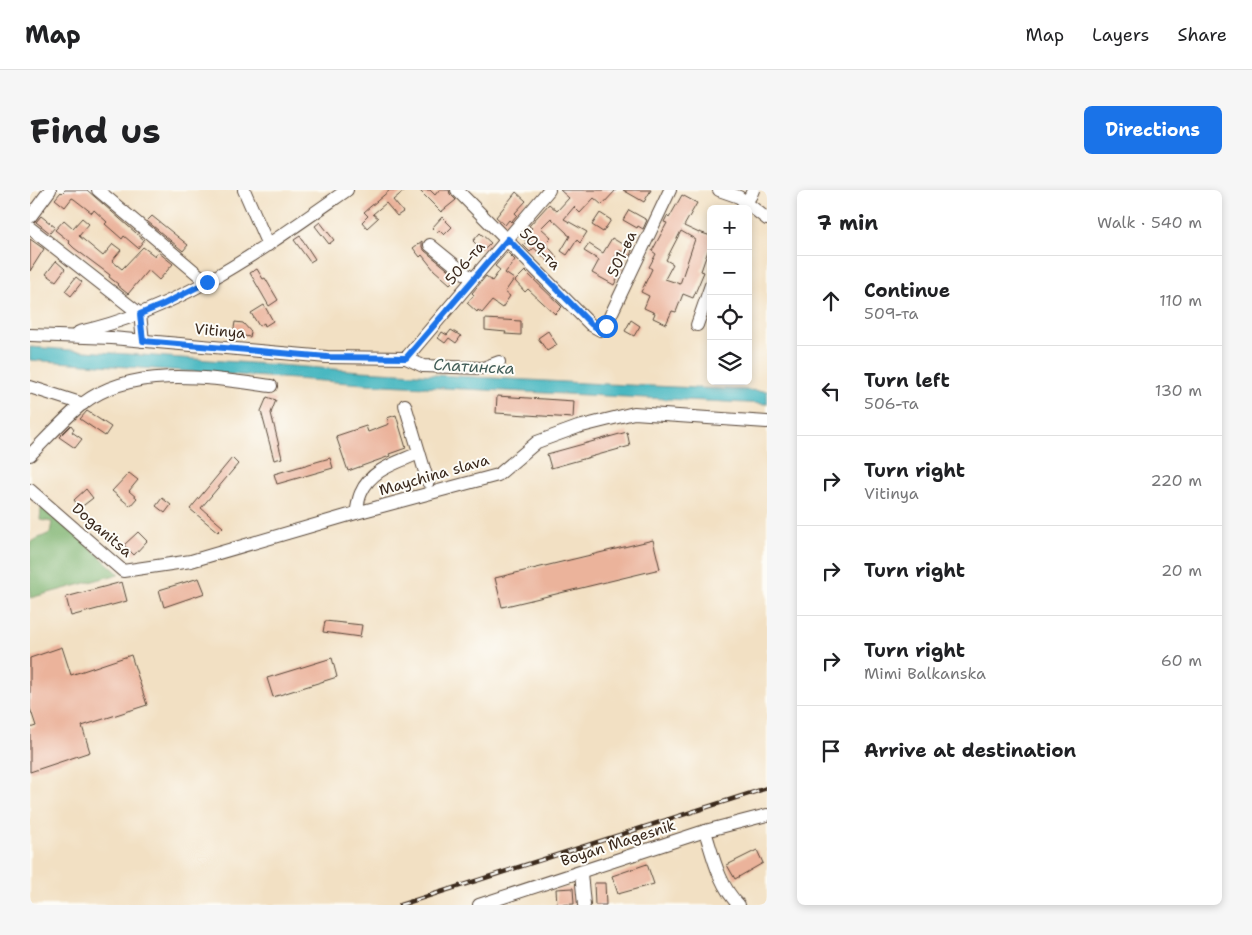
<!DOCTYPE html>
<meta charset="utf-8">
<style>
body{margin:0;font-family:"Shantell Sans",sans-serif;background:#f6f6f6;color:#202124}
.controls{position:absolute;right:15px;top:15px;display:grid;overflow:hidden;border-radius:8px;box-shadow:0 2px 8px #0003}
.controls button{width:45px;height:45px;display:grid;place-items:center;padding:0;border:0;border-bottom:1px solid #e0e0e0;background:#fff;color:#202124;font:25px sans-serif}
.stop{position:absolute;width:15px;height:15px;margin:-11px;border:4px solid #1a73e8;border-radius:50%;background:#fff}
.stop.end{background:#1a73e8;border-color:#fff;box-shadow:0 1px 5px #0008}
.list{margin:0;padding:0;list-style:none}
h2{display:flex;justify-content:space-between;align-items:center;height:65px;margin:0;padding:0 20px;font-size:21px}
h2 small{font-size:16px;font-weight:400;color:#757577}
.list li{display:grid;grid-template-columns:32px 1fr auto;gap:15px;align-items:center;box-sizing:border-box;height:90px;padding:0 20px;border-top:1px solid #e0e0e0}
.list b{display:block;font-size:19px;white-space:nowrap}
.list p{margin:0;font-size:16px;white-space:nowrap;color:#757577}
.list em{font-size:16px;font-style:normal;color:#757577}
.icon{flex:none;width:28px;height:28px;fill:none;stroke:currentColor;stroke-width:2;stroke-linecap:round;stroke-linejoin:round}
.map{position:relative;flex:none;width:737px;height:715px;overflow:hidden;border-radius:8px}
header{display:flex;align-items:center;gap:30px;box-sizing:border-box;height:70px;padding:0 25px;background:#fff;border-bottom:1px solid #e0e0e0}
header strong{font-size:24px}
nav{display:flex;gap:28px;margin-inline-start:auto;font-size:18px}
.intro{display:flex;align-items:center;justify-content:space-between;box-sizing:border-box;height:120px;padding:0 30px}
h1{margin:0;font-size:35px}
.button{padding:12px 22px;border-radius:8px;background:#1a73e8;color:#fff;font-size:18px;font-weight:700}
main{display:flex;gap:30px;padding:0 30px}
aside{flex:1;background:#fff;border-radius:8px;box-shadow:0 2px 8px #0003}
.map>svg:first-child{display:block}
.forest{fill:#7eb370;stroke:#5c6e47}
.water{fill:#49b8c1;stroke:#427170}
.building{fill:#ebb39b;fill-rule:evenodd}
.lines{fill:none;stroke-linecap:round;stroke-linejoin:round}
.minor-casing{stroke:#564537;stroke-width:14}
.minor{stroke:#fff;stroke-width:12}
.rail-casing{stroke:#3b2a1e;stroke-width:4.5}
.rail{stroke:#fdfcf7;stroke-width:2.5;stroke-dasharray:8;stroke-linecap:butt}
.route{stroke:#1a73e8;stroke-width:6}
.labels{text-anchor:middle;stroke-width:4;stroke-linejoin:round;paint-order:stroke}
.street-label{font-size:15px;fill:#3b2a1e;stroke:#fdfcf7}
.water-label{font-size:16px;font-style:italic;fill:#405c57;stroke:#fdfcf7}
</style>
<header>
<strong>Map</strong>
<nav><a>Map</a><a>Layers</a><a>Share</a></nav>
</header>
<div class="intro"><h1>Find us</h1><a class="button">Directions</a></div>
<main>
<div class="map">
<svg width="737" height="715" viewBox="0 0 737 715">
<rect width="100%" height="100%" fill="#fdfcf7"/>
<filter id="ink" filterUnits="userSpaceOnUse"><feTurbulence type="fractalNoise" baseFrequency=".02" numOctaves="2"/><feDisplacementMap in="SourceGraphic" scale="10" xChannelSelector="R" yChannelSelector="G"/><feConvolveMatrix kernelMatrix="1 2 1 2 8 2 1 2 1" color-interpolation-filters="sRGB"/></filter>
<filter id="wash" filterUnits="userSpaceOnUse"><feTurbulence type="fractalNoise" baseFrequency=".0096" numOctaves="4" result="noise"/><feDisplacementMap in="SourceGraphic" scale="20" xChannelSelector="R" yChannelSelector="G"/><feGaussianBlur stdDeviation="1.12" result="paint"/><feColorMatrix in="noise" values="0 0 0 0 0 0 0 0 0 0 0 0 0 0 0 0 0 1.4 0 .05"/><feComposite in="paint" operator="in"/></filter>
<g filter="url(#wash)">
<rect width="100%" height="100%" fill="#f2e0c3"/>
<!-- forest -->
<path class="forest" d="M15 316 89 384 0 408V352L20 343 22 332 10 330 11 319Z"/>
<!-- water -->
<path class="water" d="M0 157 331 181 554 193 737 201V214L334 194 0 170Z"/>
<g id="blocks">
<!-- building -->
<g class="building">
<path d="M35 0H57L114 50 108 58 94 46 92 49 75 34 77 32 64 20 62 23 44 9 42 8 35 17 25 9 31 2 32 3Z"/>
<path d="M360 0H375L363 10 373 22 367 26 356 13 343 24 348 28 337 38 332 32 338 26 334 22Z"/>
<path d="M389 0H400L405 5 409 0H419L420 4 426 10 411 22Z"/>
<path d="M530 0H586L572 15 564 8 550 23 544 17 534 29 557 42 550 53 547 50 537 65 531 61 540 46 537 44V43L521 28 511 38 521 47 515 53 527 67 521 74 504 58 500 62 493 55 497 52 493 48 502 38 499 36 519 14 527 21 539 8Z"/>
<path d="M593 0H621L614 12Z"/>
<path d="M486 2 496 11 485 23 487 25 481 32 479 30 475 35 466 27Z"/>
<path d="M652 5 667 13 654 36 669 43V42L681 46V59L679 58 671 81 674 82 663 108 653 104 646 122 642 121 636 134 623 128 625 123 614 118 619 106 611 102 622 79 619 77 626 64 622 61 637 33 634 32 637 26 639 28ZM651 41 665 49 650 94 635 89 643 74 636 70Z"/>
<path d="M599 20 617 30 613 39 608 36 607 38 593 30Z"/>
<path d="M570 23 581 30 573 42 562 35Z"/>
<path d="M11 26 25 37 20 43 6 32Z"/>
<path d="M122 26 158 55 153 61 117 31Z"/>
<path d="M412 27 422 37 414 45 409 40 407 43 402 38Z"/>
<path d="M52 28 59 34 49 46 73 66 83 54 91 60 82 71 92 79 113 57 125 66 128 62 143 74 129 90 118 80 98 104 87 95 88 94 79 87 80 85 44 58 39 53 40 52 25 40 34 30 43 38Z"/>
<path d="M290 32 304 50 299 54 285 36Z"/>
<path d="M450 43 461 53 453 61 443 51Z"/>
<path d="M270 46 285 69 280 72 264 50Z"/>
<path d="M582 48 602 60 600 66 589 60 583 71 593 77 584 95 562 83 569 70 554 61 559 54 573 63Z"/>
<path d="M0 49 14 59 0 81Z"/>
<path d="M392 51V57L395 61 427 87 420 94 404 80 392 65 390 67 383 58Z"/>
<path d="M477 62 485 70 475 83 484 89 475 102 480 106 472 118 462 111 452 123 448 120 447 122 437 113 444 105 442 103 456 86 462 91 470 80 465 76Z"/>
<path d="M26 71 35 79 26 91 16 84Z"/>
<path d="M227 79 233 89 235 88 248 110 239 116 220 83Z"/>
<path d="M495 81 532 117 525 124 498 99 495 102 485 91Z"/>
<path d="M46 87 52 92 41 106 35 101Z"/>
<path d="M234 115 243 131 235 136 234 133 229 136 221 123Z"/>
<path d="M455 129 491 131V145L475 144 476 142 455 140Z"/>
<path d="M601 130 610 136 604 146 595 141Z"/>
<path d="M205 132 213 133 221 142 220 147 203 144Z"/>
<path d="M421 140 431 146 426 153 419 148 415 153 408 148 412 142 417 145Z"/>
<path d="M518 141 527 155 517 161 508 148Z"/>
<path d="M467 206 544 211 543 228 466 223Z"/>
<path d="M237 207 246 210 241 223 252 268 244 270 231 221Z"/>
<path d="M57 221 81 237 75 246 50 229Z"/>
<path d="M366 225 376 258 359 264 360 266 318 281 306 246 336 236 338 242 359 234 357 228Z"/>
<path d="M41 235 44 239 42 242 52 249 45 258 29 247Z"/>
<path d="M597 242 600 256 521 278 517 264Z"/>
<path d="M202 268 208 274 171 318 193 337 188 342 160 319Z"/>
<path d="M300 268 303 278 247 294 244 284Z"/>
<path d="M99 283 108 290 99 301 107 308 100 316 82 301Z"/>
<path d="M56 299 63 308 50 318 44 310Z"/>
<path d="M132 308 141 315 135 323 126 316Z"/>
<path d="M108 342 117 351 104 365 94 355Z"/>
<path d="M623 350 630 379 472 417 465 388Z"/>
<path d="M169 388 175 403 134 417 129 400Z"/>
<path d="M92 392 97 411 41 426 36 407Z"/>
<path d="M295 431 332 435 330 447 293 442Z"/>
<path d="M32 457 41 485 101 465 117 515 52 536 60 562 0 582V538L6 536 0 518V468Z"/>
<path d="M302 468 307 487 243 507 237 488Z"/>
<path d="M727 660 733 673 705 689 697 675Z"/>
<path d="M617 674 624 694 588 704 582 686Z"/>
<path d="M564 693H575L576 715H565Z"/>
<path d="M543 698 544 714 527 715 526 699Z"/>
</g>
</g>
</g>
<g filter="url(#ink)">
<use href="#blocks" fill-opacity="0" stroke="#564537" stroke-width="1"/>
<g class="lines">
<!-- minor casing -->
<g class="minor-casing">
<g id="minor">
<path d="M68 0 177 92"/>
<path d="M214 0 238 55"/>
<path d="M427 0 561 135 570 140 576 135 640 0"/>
<path d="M689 0 709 7 737 29"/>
<path d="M712 19 721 5 723 0"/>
<path d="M0 27 20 0"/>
<path d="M0 38 110 124"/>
<path d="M400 55 442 89"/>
<path d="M110 124 113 151"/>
<path d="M667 135 681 95"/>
<path d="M49 142C150 120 234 58 317 0"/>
<path d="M0 145 82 148 297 167 376 168 393 176 453 178 469 172"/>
<path d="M376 168 519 0"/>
<path d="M0 197 53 214"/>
<path d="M375 215 398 292"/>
<path d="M0 265C17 248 34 229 52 214 103 174 182 188 241 196"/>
<path d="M0 300 93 381 161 371 326 323 468 285 507 252 548 237 604 223 737 232"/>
<path d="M326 323C328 316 328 309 331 303 341 279 367 273 389 263"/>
<path d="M675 641C683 666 689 696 709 715"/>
<path d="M551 683 554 715"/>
<path d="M449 715 675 641 737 625"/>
</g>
</g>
<!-- minor -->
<use href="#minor" class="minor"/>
<!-- rail casing -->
<g class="rail-casing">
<path id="rail" d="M370 715 737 598"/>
</g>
<!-- rail -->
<use href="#rail" class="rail"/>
</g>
</g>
<g class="lines" filter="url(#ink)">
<!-- route -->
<path class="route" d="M177 92 132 115 110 124 113 151 297 167 376 168 478 49 561 134 570 140 576 136"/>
</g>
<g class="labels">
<!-- street labels -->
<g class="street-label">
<text transform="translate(510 59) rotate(46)" y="5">509-та</text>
<text transform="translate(592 64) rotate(-65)" y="5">501-ва</text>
<text transform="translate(435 73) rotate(-49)" y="5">506-та</text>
<text transform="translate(190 141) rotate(5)" y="5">Vitinya</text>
<text transform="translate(404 285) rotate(-16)" y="5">Maychina slava</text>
<text transform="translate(72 340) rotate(41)" y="5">Doganitsa</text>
<text transform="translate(588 653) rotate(-18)" y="5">Boyan Magesnik</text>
</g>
<!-- water labels -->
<g class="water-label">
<text transform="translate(444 176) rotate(3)" y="6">Слатинска</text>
</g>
</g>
</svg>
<div class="controls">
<button>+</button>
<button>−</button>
<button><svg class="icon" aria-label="locate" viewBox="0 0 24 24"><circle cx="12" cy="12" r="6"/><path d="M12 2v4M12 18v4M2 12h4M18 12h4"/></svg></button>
<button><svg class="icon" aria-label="layers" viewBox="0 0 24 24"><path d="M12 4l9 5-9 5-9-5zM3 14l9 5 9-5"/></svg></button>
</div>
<div class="stop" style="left:576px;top:136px"></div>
<div class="stop end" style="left:177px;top:92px"></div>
</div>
<aside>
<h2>7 min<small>Walk · 540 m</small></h2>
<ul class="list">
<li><svg class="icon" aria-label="ahead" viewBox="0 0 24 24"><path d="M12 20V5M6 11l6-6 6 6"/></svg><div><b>Continue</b><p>509-та</p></div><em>110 m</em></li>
<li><svg class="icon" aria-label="left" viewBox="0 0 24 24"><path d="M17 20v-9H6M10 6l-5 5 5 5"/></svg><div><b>Turn left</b><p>506-та</p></div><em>130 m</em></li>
<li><svg class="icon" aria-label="right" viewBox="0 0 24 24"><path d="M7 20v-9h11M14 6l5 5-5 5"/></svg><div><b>Turn right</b><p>Vitinya</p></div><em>220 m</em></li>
<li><svg class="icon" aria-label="right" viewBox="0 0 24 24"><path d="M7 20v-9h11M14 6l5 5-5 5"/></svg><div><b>Turn right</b></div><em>20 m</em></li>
<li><svg class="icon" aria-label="right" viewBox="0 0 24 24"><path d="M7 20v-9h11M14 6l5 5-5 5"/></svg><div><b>Turn right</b><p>Mimi Balkanska</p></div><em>60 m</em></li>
<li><svg class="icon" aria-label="arrive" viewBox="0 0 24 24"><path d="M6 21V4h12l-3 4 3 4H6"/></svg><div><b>Arrive at destination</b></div></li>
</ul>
</aside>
</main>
